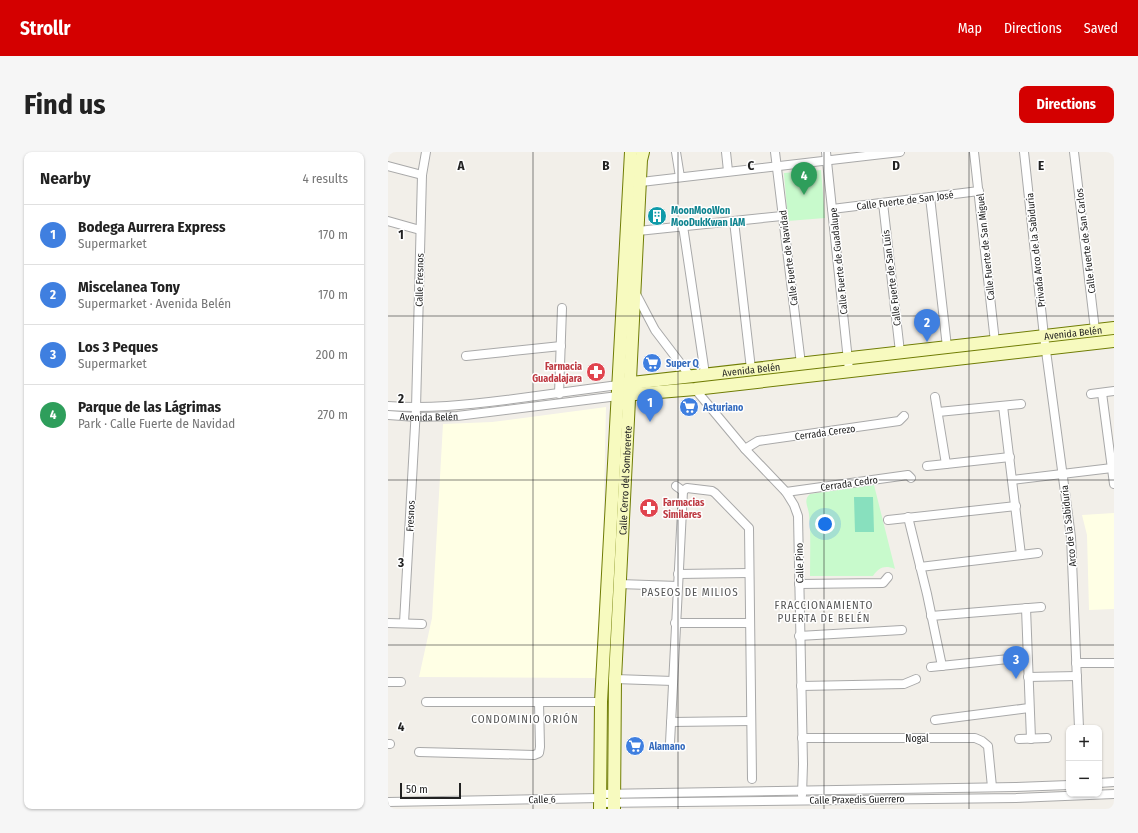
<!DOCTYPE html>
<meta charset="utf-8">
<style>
body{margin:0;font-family:"Fira Sans Condensed",sans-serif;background:#f6f6f6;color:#222}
.controls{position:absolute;right:12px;bottom:12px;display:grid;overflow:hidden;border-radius:8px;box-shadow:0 1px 3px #0004}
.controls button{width:36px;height:36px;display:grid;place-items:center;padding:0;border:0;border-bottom:1px solid #e0e0e0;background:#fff;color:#222;font:20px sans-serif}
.scale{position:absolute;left:12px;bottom:10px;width:61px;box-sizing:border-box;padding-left:4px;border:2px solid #222;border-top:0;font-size:11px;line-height:14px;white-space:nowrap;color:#222;-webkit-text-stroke:3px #fff;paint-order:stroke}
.you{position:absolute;left:437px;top:372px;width:14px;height:14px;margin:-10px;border:3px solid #fff;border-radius:50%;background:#1a73e8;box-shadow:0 0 0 6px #1a73e833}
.badge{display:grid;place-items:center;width:26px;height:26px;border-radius:50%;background:#d40000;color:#fff;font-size:13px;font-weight:700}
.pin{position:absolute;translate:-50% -33px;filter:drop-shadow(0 1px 2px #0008)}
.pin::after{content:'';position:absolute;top:21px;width:14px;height:12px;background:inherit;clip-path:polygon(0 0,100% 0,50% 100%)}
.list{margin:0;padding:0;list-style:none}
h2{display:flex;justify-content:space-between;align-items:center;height:52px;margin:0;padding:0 16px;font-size:17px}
h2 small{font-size:13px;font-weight:400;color:#767676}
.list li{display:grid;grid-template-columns:26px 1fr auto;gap:12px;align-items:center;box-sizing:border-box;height:60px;padding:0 16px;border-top:1px solid #e0e0e0}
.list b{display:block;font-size:15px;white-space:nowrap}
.list p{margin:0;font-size:13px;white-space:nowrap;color:#767676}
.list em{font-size:13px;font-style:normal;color:#767676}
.map{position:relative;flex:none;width:726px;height:657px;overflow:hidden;border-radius:8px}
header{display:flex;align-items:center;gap:24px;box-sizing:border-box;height:56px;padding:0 20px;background:#d40000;color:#fff}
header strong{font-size:19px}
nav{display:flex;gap:22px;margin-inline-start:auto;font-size:14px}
.intro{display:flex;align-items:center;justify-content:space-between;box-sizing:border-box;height:96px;padding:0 24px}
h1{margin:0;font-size:28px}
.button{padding:10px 18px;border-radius:8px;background:#d40000;color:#fff;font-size:14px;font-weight:700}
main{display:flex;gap:24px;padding:0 24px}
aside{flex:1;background:#fff;border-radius:8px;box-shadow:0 1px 3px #0004}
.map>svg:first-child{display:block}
.education{fill:#ffffe5}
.park{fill:#c8facc}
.pitch{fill:#88e0be}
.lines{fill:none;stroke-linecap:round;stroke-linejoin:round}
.street-casing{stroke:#a9a9a9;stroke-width:10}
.secondary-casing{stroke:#707d05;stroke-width:14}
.street{stroke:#fff;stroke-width:8}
.secondary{stroke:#f7fabf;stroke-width:12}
.grid{fill:none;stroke:#222;stroke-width:1;stroke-opacity:0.55}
.labels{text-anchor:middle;stroke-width:3;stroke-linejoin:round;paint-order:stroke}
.street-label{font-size:10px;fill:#222;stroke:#fff}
.culture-label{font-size:10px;font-weight:bold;fill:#0d838f;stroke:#fff;text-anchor:start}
.shop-label{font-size:10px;font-weight:bold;fill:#366cbe;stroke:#fff;text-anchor:start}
.health-label{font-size:10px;font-weight:bold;fill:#be3a42;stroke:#fff;text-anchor:end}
.neighbourhood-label{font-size:11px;letter-spacing:1px;fill:#555;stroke:#fff}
.grid-label{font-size:13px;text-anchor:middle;font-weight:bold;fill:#222;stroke:#fff;stroke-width:3;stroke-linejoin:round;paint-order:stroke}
</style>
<header>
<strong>Strollr</strong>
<nav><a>Map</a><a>Directions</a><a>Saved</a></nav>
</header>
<div class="intro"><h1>Find us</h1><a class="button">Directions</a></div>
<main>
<aside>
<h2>Nearby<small>4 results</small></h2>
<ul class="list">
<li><span class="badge" style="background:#3f7fe0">1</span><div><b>Bodega Aurrera Express</b><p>Supermarket</p></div><em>170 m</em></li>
<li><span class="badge" style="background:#3f7fe0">2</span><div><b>Miscelanea Tony</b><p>Supermarket · Avenida Belén</p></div><em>170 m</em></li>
<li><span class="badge" style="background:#3f7fe0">3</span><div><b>Los 3 Peques</b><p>Supermarket</p></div><em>200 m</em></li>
<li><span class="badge" style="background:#2e9e5b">4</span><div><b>Parque de las Lágrimas</b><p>Park · Calle Fuerte de Navidad</p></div><em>270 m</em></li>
</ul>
</aside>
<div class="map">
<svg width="726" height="657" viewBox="0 0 726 657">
<rect width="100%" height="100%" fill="#f2efe9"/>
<!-- education -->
<g class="education">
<path d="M218 255 212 526 31 525 44 466 55 272 104 270Z"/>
<path d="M726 361V457L701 458 699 383 694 363Z"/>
</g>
<!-- park -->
<g class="park">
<path d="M433 18 437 66 400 69 396 21Z"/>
<path d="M486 333 507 417C497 413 491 415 485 424H422C422 404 423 382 421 362 420 354 415 348 422 342Z"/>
</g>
<!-- pitch -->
<path class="pitch" d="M466 345H485L486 380H467Z"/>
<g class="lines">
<!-- street casing -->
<g class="street-casing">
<g id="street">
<path d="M288 0 292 25"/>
<path d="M338 0 340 19"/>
<path d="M387 0 413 212"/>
<path d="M438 0 461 218"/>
<path d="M586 0 607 190"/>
<path d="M636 0 656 184 683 385 691 576"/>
<path d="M686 0 707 178"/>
<path d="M0 14 34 23"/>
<path d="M253 30 512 0"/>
<path d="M542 45 559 195"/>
<path d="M495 51 512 200"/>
<path d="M444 57 591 39"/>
<path d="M0 69 32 78"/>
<path d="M346 69 363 217"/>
<path d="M295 74 317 222"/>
<path d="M250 79 394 64"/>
<path d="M247 140 267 178 302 224"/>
<path d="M78 204 173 194"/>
<path d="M307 237 357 297 398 340 406 353 410 364 415 612 414 643"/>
<path d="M714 241 726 332"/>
<path d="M171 242 174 156"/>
<path d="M703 242 726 239"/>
<path d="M547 245 558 312 622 305"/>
<path d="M0 254C40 257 78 253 118 248 156 243 193 238 230 233"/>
<path d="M615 254 633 403"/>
<path d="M550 260 633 252"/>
<path id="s1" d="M0 263 28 265 69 264 230 244"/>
<path d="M357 297 370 289 511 269 516 264"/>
<path d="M539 314 558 312"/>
<path d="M624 328 724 316"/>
<path d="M288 334 295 339 299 336 324 339 327 341 361 376 364 627"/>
<path d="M398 340 520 323 523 326"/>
<path d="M520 365 539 442 554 514"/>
<path d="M500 368 628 354"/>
<path d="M532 415 650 401"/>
<path d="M290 422 361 421"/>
<path d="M231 432 290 434"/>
<path d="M411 432 495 431 500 425"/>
<path d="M638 456 643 587"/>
<path d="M543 464 653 455"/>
<path d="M0 471 34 472"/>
<path d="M16 471 28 256 34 23 38 0"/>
<path d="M287 471H361"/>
<path d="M411 484 514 478"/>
<path d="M688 511H726"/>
<path d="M543 515 639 505"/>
<path d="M640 525 689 524"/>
<path d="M227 527 285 529"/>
<path d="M0 530H13"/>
<path d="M413 534 516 532 528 527"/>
<path d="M38 550H213"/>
<path d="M547 568 641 556"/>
<path d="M283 570 363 569"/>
<path d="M414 586H587L594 589 600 594 604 635"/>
<path d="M631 587 659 586"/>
<path d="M282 591 295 339"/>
<path d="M0 592H2"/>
<path d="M31 600 146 603 151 601 152 595 151 550"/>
<path d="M711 631 726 630"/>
<path d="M212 642 627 635 681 633"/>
<path d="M0 650 212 646"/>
<path d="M212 651 628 646 726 642"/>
</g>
</g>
<!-- secondary casing -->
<g class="secondary-casing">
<g id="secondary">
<path id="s2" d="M235 232 726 176"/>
<path d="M235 243 307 237 726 189"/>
<path d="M212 657 213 550 243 0"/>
<path id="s3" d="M226 657 227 527 253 8 255 0"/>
</g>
</g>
<!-- street -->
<use href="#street" class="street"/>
<!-- secondary -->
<use href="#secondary" class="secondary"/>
</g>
<!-- grid -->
<path class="grid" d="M145 0V657M290 0V657M436 0V657M581 0V657M0 164H726M0 328H726M0 493H726"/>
<!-- icons -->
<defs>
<g id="building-disc" transform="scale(1)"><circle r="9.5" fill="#0f9aa8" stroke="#fff"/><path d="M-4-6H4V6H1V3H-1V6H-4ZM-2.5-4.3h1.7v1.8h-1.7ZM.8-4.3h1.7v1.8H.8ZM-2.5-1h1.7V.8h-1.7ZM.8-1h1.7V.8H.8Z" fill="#fff"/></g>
<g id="supermarket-disc" transform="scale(1)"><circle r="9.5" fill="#3f7fe0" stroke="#fff"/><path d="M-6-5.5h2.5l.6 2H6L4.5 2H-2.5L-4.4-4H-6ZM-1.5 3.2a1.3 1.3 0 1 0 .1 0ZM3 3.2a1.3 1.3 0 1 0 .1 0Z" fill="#fff"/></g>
<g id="pharmacy-disc" transform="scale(1)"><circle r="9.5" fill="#e0444e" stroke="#fff"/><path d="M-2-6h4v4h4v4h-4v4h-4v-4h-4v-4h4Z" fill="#fff"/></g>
</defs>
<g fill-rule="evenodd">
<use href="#building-disc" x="269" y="64"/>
<use href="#supermarket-disc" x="264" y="211"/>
<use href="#pharmacy-disc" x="208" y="220"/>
<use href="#supermarket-disc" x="301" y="255"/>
<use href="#pharmacy-disc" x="261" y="356"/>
<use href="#supermarket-disc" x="247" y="594"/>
</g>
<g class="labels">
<!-- street labels -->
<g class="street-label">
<text transform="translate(517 48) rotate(-7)" y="4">Calle Fuerte de San José</text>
<text transform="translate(697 89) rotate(-97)" y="4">Calle Fuerte de San Carlos</text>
<text transform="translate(597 95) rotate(-96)" y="4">Calle Fuerte de San Miguel</text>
<text transform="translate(647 98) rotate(-96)" y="4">Privada Arco de la Sabiduría</text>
<text transform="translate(400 106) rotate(-97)" y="4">Calle Fuerte de Navidad</text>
<text transform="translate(450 109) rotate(-96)" y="4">Calle Fuerte de Guadalupe</text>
<text transform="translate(503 126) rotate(-97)" y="4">Calle Fuerte de San Luís</text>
<text transform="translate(31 128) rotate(-89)" y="4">Calle Fresnos</text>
<text dy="4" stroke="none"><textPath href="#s2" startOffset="453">Avenida Belén</textPath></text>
<text dy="4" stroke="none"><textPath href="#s2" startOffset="129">Avenida Belén</textPath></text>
<text dy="4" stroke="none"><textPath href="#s1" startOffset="41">Avenida Belén</textPath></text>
<text transform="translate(437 280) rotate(-8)" y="4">Cerrada Cerezo</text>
<text dy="4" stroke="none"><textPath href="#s3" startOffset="329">Calle Cerro del Sombrerete</textPath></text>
<text transform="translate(461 331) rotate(-8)" y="4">Cerrada Cedro</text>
<text transform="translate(22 364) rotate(-87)" y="4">Fresnos</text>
<text transform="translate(680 374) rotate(-96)" y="4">Arco de la Sabiduría</text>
<text transform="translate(411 411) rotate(-91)" y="4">Calle Pino</text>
<text x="529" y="590">Nogal</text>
<text transform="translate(154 647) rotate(-1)" y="4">Calle 6</text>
<text transform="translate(469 647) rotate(-1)" y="4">Calle Praxedis Guerrero</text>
</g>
<!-- culture labels -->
<g class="culture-label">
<text x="283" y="62">MoonMooWon<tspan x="283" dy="12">MooDukKwan IAM</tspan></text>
</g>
<!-- shop labels -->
<g class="shop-label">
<text x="278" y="215">Super Q</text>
<text x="315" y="259">Asturiano</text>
<text x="261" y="598">Alamano</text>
</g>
<!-- health labels -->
<g class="health-label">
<text x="194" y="218">Farmacia<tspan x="194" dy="12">Guadalajara</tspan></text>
<text x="275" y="354" text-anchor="start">Farmacias<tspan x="275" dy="12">Similares</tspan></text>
</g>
<!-- neighbourhood labels -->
<g class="neighbourhood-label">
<text x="302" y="444">PASEOS DE MILIOS</text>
<text x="436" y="457">FRACCIONAMIENTO<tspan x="436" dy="13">PUERTA DE BELÉN</tspan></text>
<text x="137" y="571">CONDOMINIO ORIÓN</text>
</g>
</g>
<g class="grid-label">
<text x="73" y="18">A</text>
<text x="218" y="18">B</text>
<text x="363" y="18">C</text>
<text x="508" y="18">D</text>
<text x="653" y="18">E</text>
<text x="13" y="87">1</text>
<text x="13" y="251">2</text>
<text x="13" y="415">3</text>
<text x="13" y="579">4</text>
</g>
</svg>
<div class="controls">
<button>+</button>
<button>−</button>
</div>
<div class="scale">50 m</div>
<div class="you"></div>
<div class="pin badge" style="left:262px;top:270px;background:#3f7fe0">1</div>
<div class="pin badge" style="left:539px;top:190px;background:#3f7fe0">2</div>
<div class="pin badge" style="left:628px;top:527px;background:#3f7fe0">3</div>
<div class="pin badge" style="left:416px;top:43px;background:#2e9e5b">4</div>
</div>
</main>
